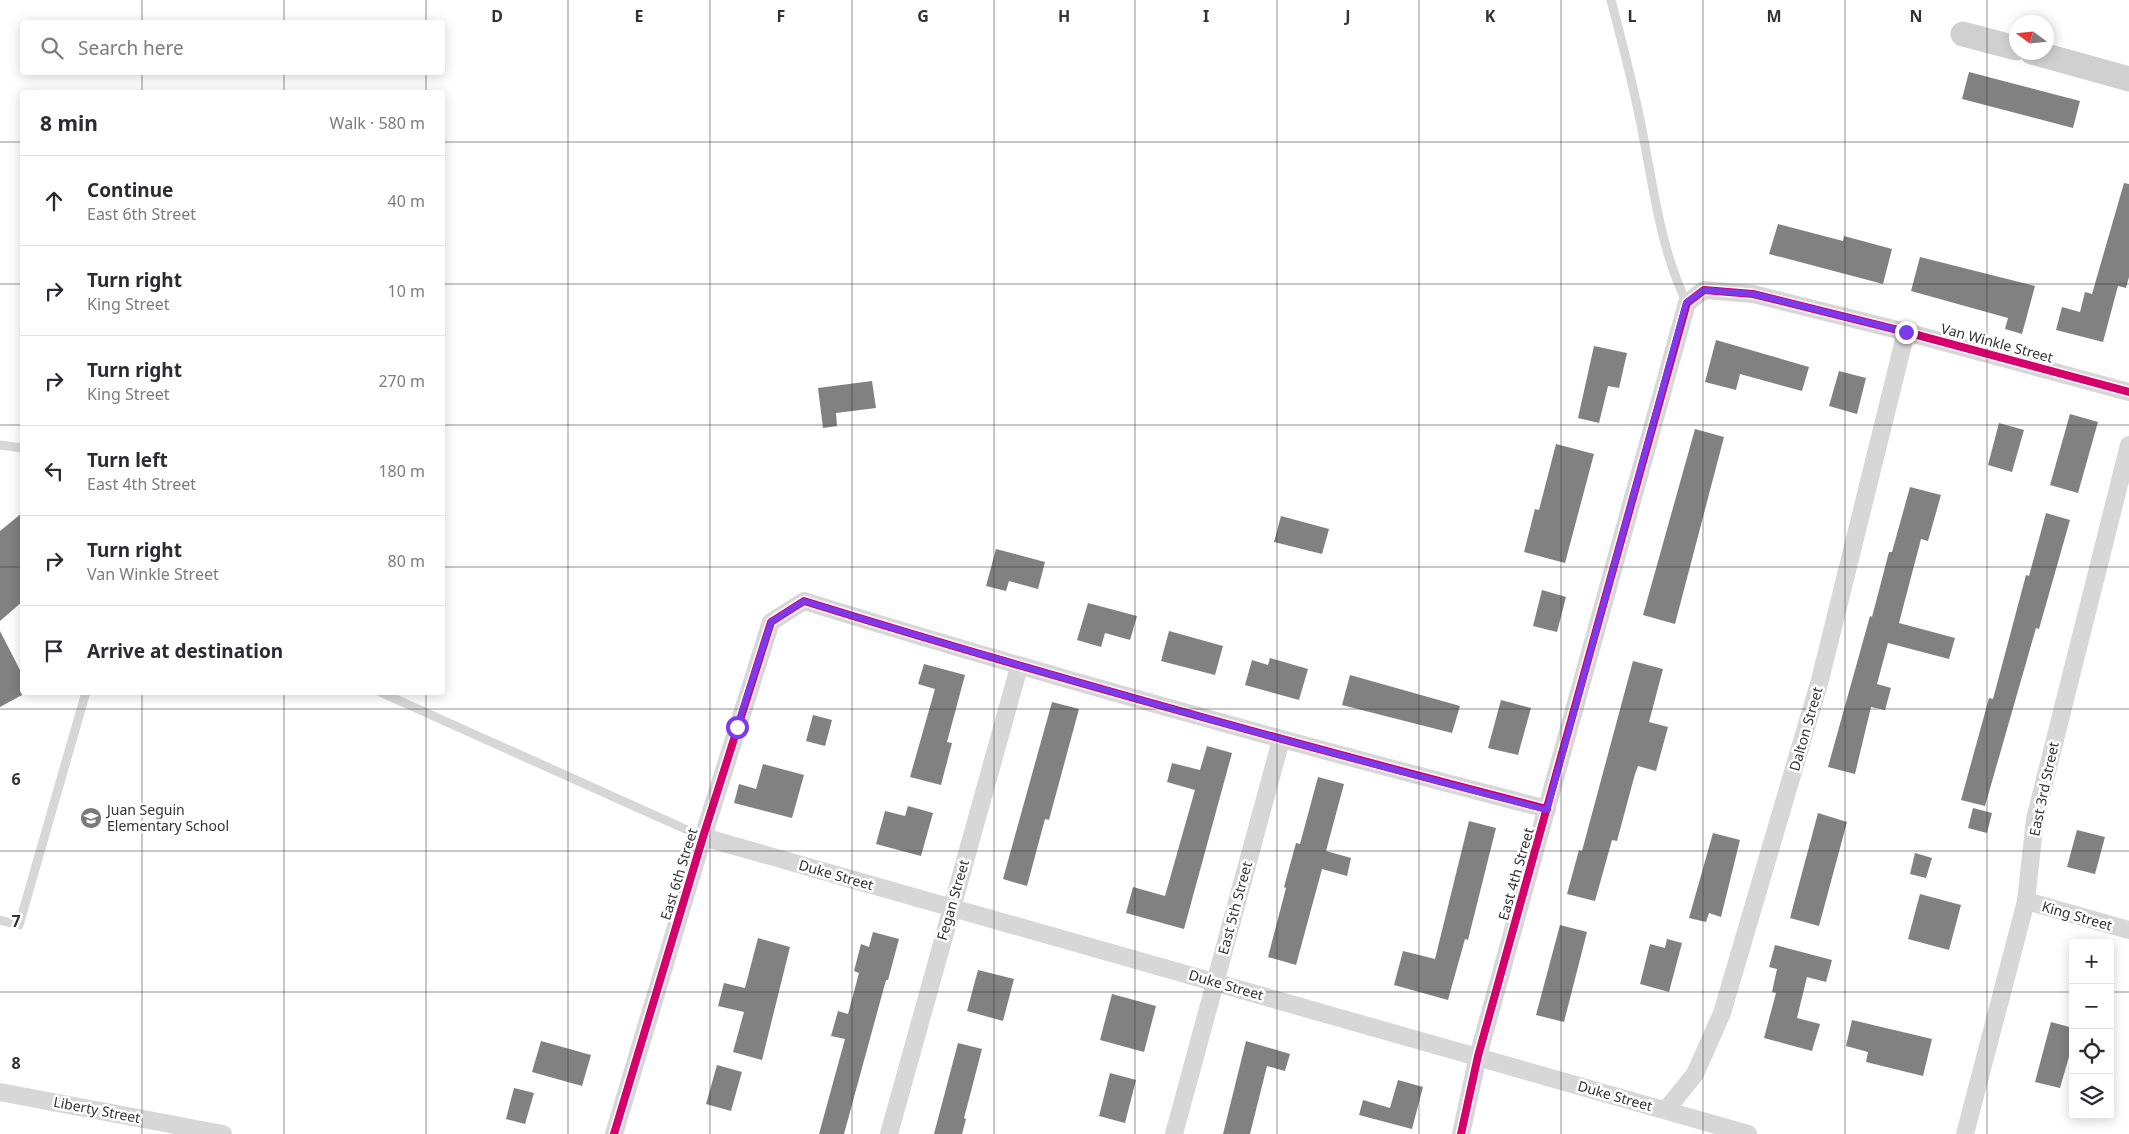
<!DOCTYPE html>
<meta charset="utf-8">
<style>
body{margin:0;font-family:"Noto Sans",sans-serif;background:#f7f7f7;color:#2b2b33}
.controls{position:absolute;right:15px;bottom:15px;display:grid;overflow:hidden;border-radius:5px;box-shadow:0 2px 12px #0003}
.controls button{width:45px;height:45px;display:grid;place-items:center;padding:0;border:0;border-bottom:1px solid #e1e1e2;background:#fff;color:#2b2b33;font:25px sans-serif}
.compass{position:absolute;left:2009px;top:15px;width:45px;height:45px;border-radius:50%;background:#fff;box-shadow:0 2px 12px #0003;rotate:285deg}
.stop{position:absolute;width:15px;height:15px;margin:-11px;border:4px solid #7c3aed;border-radius:50%;background:#fff}
.stop.end{background:#7c3aed;border-color:#fff;box-shadow:0 1px 5px #0008}
.list{margin:0;padding:0;list-style:none}
h2{display:flex;justify-content:space-between;align-items:center;height:65px;margin:0;padding:0 20px;font-size:21px}
h2 small{font-size:16px;font-weight:400;color:#7c7c81}
.list li{display:grid;grid-template-columns:32px 1fr auto;gap:15px;align-items:center;box-sizing:border-box;height:90px;padding:0 20px;border-top:1px solid #e1e1e2}
.list b{display:block;font-size:19px;white-space:nowrap}
.list p{margin:0;font-size:16px;white-space:nowrap;color:#7c7c81}
.list em{font-size:16px;font-style:normal;color:#7c7c81}
.icon{flex:none;width:28px;height:28px;fill:none;stroke:currentColor;stroke-width:2;stroke-linecap:round;stroke-linejoin:round}
.map{position:relative;flex:none;width:2129px;height:1134px;overflow:hidden}
.search{position:absolute;background:#fff;box-shadow:0 2px 12px #0003;left:20px;top:20px;width:425px;height:55px;display:flex;align-items:center;gap:12px;box-sizing:border-box;padding:0 18px;border-radius:5px;color:#7c7c81;font-size:19px}
.panel{position:absolute;background:#fff;box-shadow:0 2px 12px #0003;left:20px;top:90px;width:425px;height:605px;border-radius:5px}
.map>svg:first-child{display:block}
.building{fill:#818181}
.lines{fill:none;stroke-linecap:round;stroke-linejoin:round}
.lane{stroke:#d7d7d7;stroke-width:9}
.street{stroke:#d7d7d7;stroke-width:18}
.secondary{stroke:#d0d0d0;stroke-width:25}
.cycleway-casing{stroke:#fff;stroke-width:11}
.cycleway{stroke:#d6006c;stroke-width:8}
.route{stroke:#7c3aed;stroke-width:6}
.grid{fill:none;stroke:#333;stroke-width:1;stroke-opacity:0.55}
.labels{text-anchor:middle;stroke-width:5;stroke-linejoin:round;paint-order:stroke}
.street-label{font-size:14px;fill:#333;stroke:#fff}
.poi-label{font-size:14px;fill:#333;stroke:#fff;text-anchor:start}
.grid-label{font-size:16px;text-anchor:middle;font-weight:bold;fill:#333;stroke:#fff;stroke-width:5;stroke-linejoin:round;paint-order:stroke}
</style>
<div class="map">
<svg width="2129" height="1134" viewBox="0 0 2129 1134">
<rect width="100%" height="100%" fill="#fff"/>
<!-- building -->
<g class="building">
<path d="M1969 72 2080 101 2073 128 1962 99Z"/>
<path d="M2124 183 2129 184V277L2126 288 2118 286 2103 342 2056 330 2062 307 2080 312 2085 292 2092 294Z"/>
<path d="M1778 224 1843 241 1844 236 1892 249 1883 284 1769 254Z"/>
<path d="M1920 257 2035 286 2022 334 2005 329 2008 318 1911 291Z"/>
<path d="M1716 340 1809 367 1802 391 1740 374 1736 390 1705 382Z"/>
<path d="M1594 346 1627 353 1619 388 1608 386 1599 423 1578 418Z"/>
<path d="M1839 371 1866 378 1857 414 1829 406Z"/>
<path d="M872 381 876 408 836 413 837 426 823 428 818 388Z"/>
<path d="M2070 414 2098 422 2078 493 2050 485Z"/>
<path d="M1999 423 2024 430 2012 472 1988 465Z"/>
<path d="M1695 429 1724 437 1675 624 1643 615Z"/>
<path d="M1556 444 1594 454 1565 563 1524 552 1535 509 1539 510Z"/>
<path d="M1910 487 1941 495 1928 541 1921 539 1899 623 1955 638 1949 659 1888 643 1877 684 1891 688 1885 710 1871 707 1855 774 1828 767 1870 616 1872 617 1889 552H1892Z"/>
<path d="M22 513V602L0 621V531Z"/>
<path d="M2046 513 2070 520 2039 629 2036 628 1985 806 1961 800 1989 698 1993 699 2026 575 2029 576Z"/>
<path d="M1281 516 1329 529 1322 554 1274 542Z"/>
<path d="M996 549 1045 562 1038 589 1009 581 1006 591 986 586Z"/>
<path d="M1542 590 1566 597 1557 632 1533 626Z"/>
<path d="M1088 603 1137 616 1130 640 1105 633 1101 647 1077 640Z"/>
<path d="M0 631 22 674V695L0 707Z"/>
<path d="M1169 631 1223 646 1215 675 1161 661Z"/>
<path d="M1270 658 1308 669 1299 700 1245 685 1252 660 1268 665Z"/>
<path d="M1633 661 1663 669 1649 722 1668 727 1656 771 1638 766 1635 774 1617 841 1612 840 1595 901 1567 894 1579 850 1582 851Z"/>
<path d="M924 664 965 675 947 742 952 743 941 785 910 777 935 689 918 684Z"/>
<path d="M1350 675 1460 706 1452 733 1342 705Z"/>
<path d="M1501 700 1531 708 1518 755 1488 748Z"/>
<path d="M1052 702 1079 709 1049 820 1045 819 1027 886 1003 879Z"/>
<path d="M813 715 832 720 825 746 806 741Z"/>
<path d="M1207 746 1232 753 1184 929 1126 913 1133 887 1165 896 1195 790 1167 782 1172 763 1200 770Z"/>
<path d="M763 764 804 775 792 818 734 803 739 784 756 789Z"/>
<path d="M1318 777 1344 784 1326 851 1351 858 1347 876 1322 869 1296 965 1268 957 1286 888 1284 887 1296 843 1300 844Z"/>
<path d="M908 806 933 813 921 856 876 844 885 811 905 816Z"/>
<path d="M1973 808 1992 813 1987 833 1968 828Z"/>
<path d="M1818 813 1847 822 1819 926 1790 918Z"/>
<path d="M1469 821 1496 828 1468 940 1465 939 1448 1000 1394 985 1403 951 1435 959Z"/>
<path d="M2077 830 2105 837 2095 874 2067 867Z"/>
<path d="M1713 833 1740 840 1721 917 1709 913 1706 922 1689 918Z"/>
<path d="M1915 853 1932 858 1926 878 1910 874Z"/>
<path d="M1920 894 1961 905 1949 950 1908 939Z"/>
<path d="M1560 925 1587 932 1564 1022 1536 1015Z"/>
<path d="M873 932 899 939 888 980H886L844 1134H819L845 1039 831 1036 838 1011 848 1014 859 973 854 971 861 944 869 947Z"/>
<path d="M758 938 790 947 762 1060 733 1052 744 1012 718 1006 724 983 745 988Z"/>
<path d="M1667 939 1682 943 1669 992 1640 984 1650 944 1665 948Z"/>
<path d="M1775 945 1832 960 1826 982 1807 977 1797 1018 1820 1024 1812 1051 1764 1038 1776 993 1772 992 1777 969 1769 967Z"/>
<path d="M978 970 1014 979 1003 1021 967 1011Z"/>
<path d="M1112 994 1156 1006 1144 1052 1100 1040Z"/>
<path d="M1852 1020 1932 1039 1923 1076 1866 1062 1868 1052 1846 1046Z"/>
<path d="M2051 1022 2073 1028V1043L2060 1088 2035 1082Z"/>
<path d="M541 1041 591 1055 582 1086 532 1072Z"/>
<path d="M1246 1041 1290 1054 1285 1071 1267 1066 1250 1134H1223Z"/>
<path d="M958 1043 982 1049 964 1118 966 1119 962 1134H934Z"/>
<path d="M717 1065 742 1072 731 1111 706 1104Z"/>
<path d="M1110 1073 1136 1080 1125 1123 1099 1116Z"/>
<path d="M1398 1080 1423 1087 1412 1129 1359 1115 1363 1100 1390 1108Z"/>
<path d="M514 1088 534 1093 525 1124 506 1119Z"/>
</g>
<g class="lines">
<!-- lane -->
<g class="lane">
<path d="M1611 0C1621 38 1631 76 1639 115 1652 175 1659 248 1687 303"/>
<path d="M0 445 22 448"/>
<path d="M380 692 703 837"/>
<path d="M0 920 19 925 86 692"/>
</g>
<!-- street -->
<g class="street">
<path d="M703 837 1748 1134"/>
<path d="M2026 901 2129 930"/>
<path d="M0 1092 223 1134"/>
<path d="M1666 1110 1695 1074 1722 1013 1820 680 1906 332"/>
<path d="M614 1134 703 837 771 622 804 601C1050 677 1298 745 1547 809"/>
<path d="M889 1134 1019 667"/>
<path d="M1174 1134 1281 740"/>
<path d="M1461 1134 1478 1056 1687 303 1704 290 1753 294 1906 332 2129 392"/>
<path d="M1965 1134 2026 901 2035 819 2129 445"/>
</g>
<!-- secondary -->
<g class="secondary">
<path d="M1963 34 2016 48"/>
<path d="M2032 52 2129 79"/>
</g>
<!-- cycleway casing -->
<g class="cycleway-casing">
<g id="cycleway">
<path d="M614 1134 703 837 771 622 804 601C1050 677 1298 745 1547 809"/>
<path d="M1461 1134 1478 1056 1687 303 1704 290 1753 294 1906 332 2129 392"/>
</g>
</g>
<!-- cycleway -->
<use href="#cycleway" class="cycleway"/>
</g>
<g class="lines">
<!-- route -->
<path class="route" d="M737 727 771 622 804 601C1050 677 1298 745 1547 810L1686 303 1704 290 1753 294 1906 332"/>
</g>
<!-- grid -->
<path class="grid" d="M142 0V22M284 0V22M426 0V22M568 0V1134M710 0V1134M852 0V1134M994 0V1134M1135 0V1134M1277 0V1134M1419 0V1134M1561 0V1134M1703 0V1134M1845 0V1134M1987 0V1134M142 72V92M284 72V92M426 72V92M0 142H22M442 142H2129M0 284H22M442 284H2129M0 425H22M442 425H2129M0 567H22M442 567H2129M142 692V1134M284 692V1134M426 692V1134M0 709H2129M0 851H2129M0 992H2073M2110 992H2129"/>
<!-- icons -->
<defs>
<g id="school-disc" transform="scale(1.125)"><circle r="9.5" fill="#7a7a7a" stroke="#fff"/><path d="M0-5L7-2L0 1L-7-2ZM-4 1L0 2.5L4 1V4Q0 6-4 4Z" fill="#fff"/></g>
</defs>
<g fill-rule="evenodd">
<use href="#school-disc" x="91" y="818"/>
</g>
<g class="labels">
<!-- street labels -->
<g class="street-label">
<text transform="translate(1997 343) rotate(15)" y="5">Van Winkle Street</text>
<text transform="translate(1806 729) rotate(-74)" y="5">Dalton Street</text>
<text transform="translate(2044 789) rotate(-78)" y="5">East 3rd Street</text>
<text transform="translate(679 874) rotate(-73)" y="5">East 6th Street</text>
<text transform="translate(1516 874) rotate(-74)" y="5">East 4th Street</text>
<text transform="translate(836 875) rotate(16)" y="5">Duke Street</text>
<text transform="translate(953 900) rotate(-74)" y="5">Fegan Street</text>
<text transform="translate(1235 908) rotate(-75)" y="5">East 5th Street</text>
<text transform="translate(2077 916) rotate(16)" y="5">King Street</text>
<text transform="translate(1226 985) rotate(16)" y="5">Duke Street</text>
<text transform="translate(1615 1096) rotate(16)" y="5">Duke Street</text>
<text transform="translate(97 1110) rotate(11)" y="5">Liberty Street</text>
</g>
<!-- poi labels -->
<g class="poi-label">
<text x="107" y="815">Juan Seguin<tspan x="107" dy="16">Elementary School</tspan></text>
</g>
</g>
<g class="grid-label">
<text x="497" y="22">D</text>
<text x="639" y="22">E</text>
<text x="781" y="22">F</text>
<text x="923" y="22">G</text>
<text x="1064" y="22">H</text>
<text x="1206" y="22">I</text>
<text x="1348" y="22">J</text>
<text x="1490" y="22">K</text>
<text x="1632" y="22">L</text>
<text x="1774" y="22">M</text>
<text x="1916" y="22">N</text>
<text x="16" y="785">6</text>
<text x="16" y="927">7</text>
<text x="16" y="1069">8</text>
</g>
</svg>
<div class="controls">
<button>+</button>
<button>−</button>
<button><svg class="icon" aria-label="locate" viewBox="0 0 24 24"><circle cx="12" cy="12" r="6"/><path d="M12 2v4M12 18v4M2 12h4M18 12h4"/></svg></button>
<button><svg class="icon" aria-label="layers" viewBox="0 0 24 24"><path d="M12 4l9 5-9 5-9-5zM3 14l9 5 9-5"/></svg></button>
</div>
<svg class="compass" viewBox="-18 -18 36 36"><path d="M0-13l5 13h-10z" fill="#e53935"/><path d="M0 13l5-13h-10z" fill="#7c7c81"/></svg>
<div class="stop" style="left:737px;top:727px"></div>
<div class="stop end" style="left:1906px;top:332px"></div>
<div class="search"><svg class="icon" aria-label="search" viewBox="0 0 24 24"><circle cx="10" cy="10" r="6"/><path d="M15 15l6 6"/></svg>Search here</div>
<section class="panel">
<h2>8 min<small>Walk · 580 m</small></h2>
<ul class="list">
<li><svg class="icon" aria-label="ahead" viewBox="0 0 24 24"><path d="M12 20V5M6 11l6-6 6 6"/></svg><div><b>Continue</b><p>East 6th Street</p></div><em>40 m</em></li>
<li><svg class="icon" aria-label="right" viewBox="0 0 24 24"><path d="M7 20v-9h11M14 6l5 5-5 5"/></svg><div><b>Turn right</b><p>King Street</p></div><em>10 m</em></li>
<li><svg class="icon" aria-label="right" viewBox="0 0 24 24"><path d="M7 20v-9h11M14 6l5 5-5 5"/></svg><div><b>Turn right</b><p>King Street</p></div><em>270 m</em></li>
<li><svg class="icon" aria-label="left" viewBox="0 0 24 24"><path d="M17 20v-9H6M10 6l-5 5 5 5"/></svg><div><b>Turn left</b><p>East 4th Street</p></div><em>180 m</em></li>
<li><svg class="icon" aria-label="right" viewBox="0 0 24 24"><path d="M7 20v-9h11M14 6l5 5-5 5"/></svg><div><b>Turn right</b><p>Van Winkle Street</p></div><em>80 m</em></li>
<li><svg class="icon" aria-label="arrive" viewBox="0 0 24 24"><path d="M6 21V4h12l-3 4 3 4H6"/></svg><div><b>Arrive at destination</b></div></li>
</ul>
</section>
</div>
